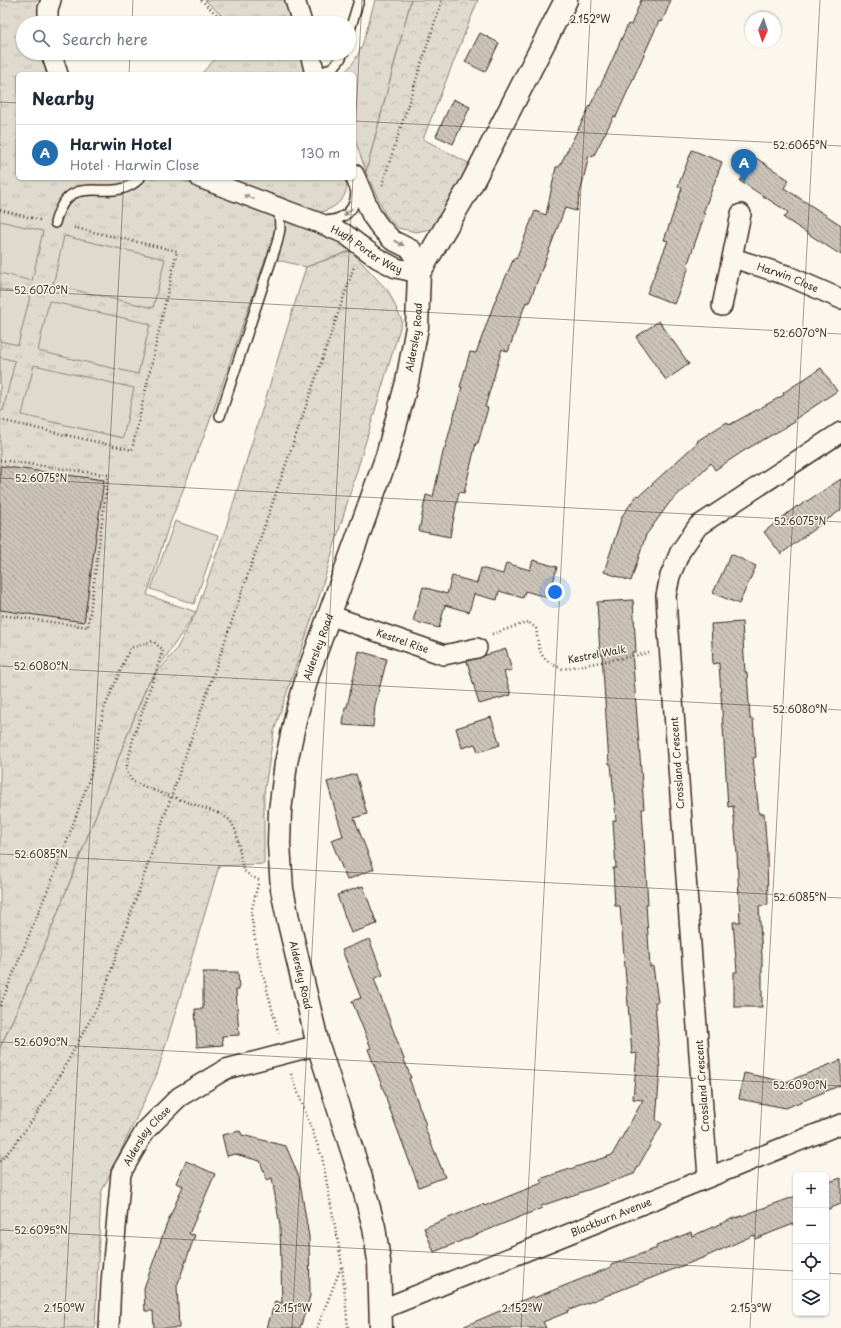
<!DOCTYPE html>
<meta charset="utf-8">
<style>
body{margin:0;font-family:"Playpen Sans",sans-serif;background:#f2f2f3;color:#1f2937}
.controls{position:absolute;right:12px;bottom:12px;display:grid;overflow:hidden;border-radius:6px;box-shadow:0 1px 3px #0004}
.controls button{width:36px;height:36px;display:grid;place-items:center;padding:0;border:0;border-bottom:1px solid #e0e1e3;background:#fff;color:#1f2937;font:20px sans-serif}
.compass{position:absolute;left:745px;top:12px;width:36px;height:36px;border-radius:50%;background:#fff;box-shadow:0 1px 3px #0004;rotate:183deg}
.you{position:absolute;left:555px;top:592px;width:14px;height:14px;margin:-10px;border:3px solid #fff;border-radius:50%;background:#1a73e8;box-shadow:0 0 0 6px #1a73e833}
.badge{display:grid;place-items:center;width:26px;height:26px;border-radius:50%;background:#1f6fb2;color:#fff;font-size:13px;font-weight:700}
.pin{position:absolute;translate:-50% -33px;filter:drop-shadow(0 1px 2px #0008)}
.pin::after{content:'';position:absolute;top:21px;width:14px;height:12px;background:inherit;clip-path:polygon(0 0,100% 0,50% 100%)}
.list{margin:0;padding:0;list-style:none}
h2{display:flex;justify-content:space-between;align-items:center;height:52px;margin:0;padding:0 16px;font-size:17px}
h2 small{font-size:13px;font-weight:400;color:#747a83}
.list li{display:grid;grid-template-columns:26px 1fr auto;gap:12px;align-items:center;box-sizing:border-box;height:56px;padding:0 16px;border-top:1px solid #e0e1e3}
.list b{display:block;font-size:15px;white-space:nowrap}
.list p{margin:0;font-size:13px;white-space:nowrap;color:#747a83}
.list em{font-size:13px;font-style:normal;color:#747a83}
.icon{flex:none;width:22px;height:22px;fill:none;stroke:currentColor;stroke-width:2;stroke-linecap:round;stroke-linejoin:round}
.map{position:relative;flex:none;width:841px;height:1328px;overflow:hidden}
.search{position:absolute;background:#fff;box-shadow:0 1px 3px #0004;left:16px;top:16px;width:340px;height:44px;display:flex;align-items:center;gap:10px;box-sizing:border-box;padding:0 14px;border-radius:22px;color:#747a83;font-size:15px}
.panel{position:absolute;background:#fff;box-shadow:0 1px 3px #0004;left:16px;top:72px;width:340px;height:108px;border-radius:6px}
.map>svg:first-child{display:block}
.grass{fill:url(#grass-tufts);stroke:#8d8276}
.forest{fill:url(#forest-crowns);stroke:#8d8276}
.pitch{fill:#dfd9ce;stroke:#8d8276}
.building{fill:url(#building-back-hatch);stroke:#3b2a1e}
.lines{fill:none;stroke-linecap:round;stroke-linejoin:round}
.service-casing{stroke:#3b2a1e;stroke-width:12}
.minor-casing{stroke:#3b2a1e;stroke-width:22}
.tertiary-casing{stroke:#3b2a1e;stroke-width:25}
.path{stroke:#3b2a1e;stroke-width:2.5;stroke-dasharray:1 3;stroke-linecap:butt}
.service{stroke:#fbf7ec;stroke-width:9}
.minor{stroke:#fbf7ec;stroke-width:19}
.tertiary{stroke:#fbf7ec;stroke-width:22}
.path-bridge{stroke:#3b2a1e;stroke-width:2.5;stroke-dasharray:1 3;stroke-linecap:butt}
.oneway{fill:#9b9085}
.ticks{fill:none;stroke:#3b2a1e;stroke-width:1;stroke-opacity:0.45}
.labels{text-anchor:middle;stroke-width:3;stroke-linejoin:round;paint-order:stroke}
.street-label{font-size:10px;fill:#3b2a1e;stroke:#fbf7ec}
.ticks-label{font-size:10px;text-anchor:middle;fill:#3b2a1e;stroke:#fbf7ec;stroke-width:3;stroke-linejoin:round;paint-order:stroke}
</style>
<div class="map">
<svg width="841" height="1328" viewBox="0 0 841 1328">
<defs>
<pattern id="grass-tufts" width="24" height="20" patternUnits="userSpaceOnUse"><rect width="24" height="20" fill="#dfd9ce"/><path d="M3 7l-1-3M5 7V3M7 7l1-3M15 17l-1-3M17 17v-4M19 17l1-3" fill="none" stroke="#c0bab0"/></pattern>
<pattern id="forest-crowns" width="20" height="18" patternUnits="userSpaceOnUse"><rect width="20" height="18" fill="#dfd9ce"/><path d="M2 6a3 3 0 1 1 6 0M12 15a3 3 0 1 1 6 0" fill="none" stroke="#c0bab0"/></pattern>
<pattern id="building-back-hatch" width="6" height="6" patternUnits="userSpaceOnUse"><rect width="6" height="6" fill="#ccc4b9"/><path d="M-1 5l2 2M0 0l6 6M5-1l2 2" fill="none" stroke="#a79f96"/></pattern>
</defs>
<rect width="100%" height="100%" fill="#fbf7ec"/>
<filter id="ink" filterUnits="userSpaceOnUse"><feTurbulence type="fractalNoise" baseFrequency=".025" numOctaves="2"/><feDisplacementMap in="SourceGraphic" scale="8" xChannelSelector="R" yChannelSelector="G"/><feConvolveMatrix kernelMatrix="1 2 1 2 8 2 1 2 1" color-interpolation-filters="sRGB"/></filter>
<g filter="url(#ink)">
<!-- grass -->
<g class="grass">
<path d="M0 0H40L38 23H23V53H40L47 74H18V178H176L361 247 306 267 266 257 209 423 167 531 147 595 196 612 147 685 38 963 0 1048Z"/>
<path d="M205 0H289L297 23H222L218 19 221 15Z"/>
<path d="M375 0H411L366 172 354 137V74H342C364 58 367 25 375 0Z"/>
<path d="M221 53H306L313 74H201Z"/>
<path d="M225 178H346C351 198 334 209 318 213Z"/>
</g>
<!-- forest -->
<g class="forest">
<path d="M411 0H478L423 139 474 166 444 218 430 229 416 232 398 228 385 214 366 172Z"/>
<path d="M351 251 389 292 402 321 318 600 274 731 264 794V864L219 866 157 1074 101 1193 95 1328H0V1048L38 963 147 685 176 650 196 612 226 527 306 267Z"/>
</g>
<!-- pitch -->
<g class="pitch">
<path d="M0 221 43 231 32 281 0 273Z"/>
<path d="M64 236 165 259 153 308 53 285Z"/>
<path d="M0 289 30 296 18 345 0 341Z"/>
<path d="M49 301 150 324 138 374 38 351Z"/>
<path d="M0 357 15 361 3 411 0 410Z"/>
<path d="M34 365 134 388 123 438 22 415Z"/>
<path d="M175 521 218 536 194 604 151 589Z"/>
</g>
<!-- building -->
<g class="building">
<path d="M641 0H671L662 22 659 21 616 117 614 116 593 157 589 155 576 211 565 208 529 303 526 302 508 352 502 349 485 407 488 408 478 443H476L464 493 459 492 450 537 419 531 426 495 433 497 444 448H445L462 387H460L470 352 476 353 495 301 514 258 516 259 535 211 546 215 556 167H559L606 74 628 24 631 25Z"/>
<path d="M480 33 499 43 485 72 465 62Z"/>
<path d="M453 99 470 107 453 144 436 136Z"/>
<path d="M692 150 722 162 703 213 705 214 687 266 689 267 674 304 647 293 668 241 664 240 682 188 678 186Z"/>
<path d="M756 158 789 180 784 188 841 225V255L784 218 788 212 740 181Z"/>
<path d="M659 321 689 364 666 380 636 337Z"/>
<path d="M821 368 837 391 794 420 795 422 745 450 715 470 711 463 670 502 646 535 631 581 604 572 622 516 637 495 639 496 698 442 697 441 727 422 729 425 784 395 783 393Z"/>
<path d="M0 466 104 480 84 622 0 610Z"/>
<path d="M841 479V510L818 526 781 554 764 532 797 506 798 507Z"/>
<path d="M731 554 756 566 739 604 713 593Z"/>
<path d="M533 560 557 567 549 598 525 591 523 598 499 591 497 600 474 594 469 612 445 605 439 628 413 621 423 587 447 594 452 576 477 583 481 568 503 574 506 563 530 570Z"/>
<path d="M633 600 636 652H632L644 809H642L648 904H646L650 967 653 966 658 1002H655L660 1070 656 1120 662 1124 634 1174 541 1206 542 1208 434 1252 424 1228 483 1204 484 1206 542 1183 540 1179 612 1155 643 1100 633 1099 637 1053 632 1054 620 906H615L613 868H616L613 821 616 820 611 764H609L602 654H600L597 602Z"/>
<path d="M742 622 745 672H747L750 719H753L756 757 753 758 759 814 764 813 767 852 768 905 759 906 762 957V1007H734V972H737L733 922H740L737 854 733 806 728 807 719 663 713 664 711 624Z"/>
<path d="M506 649 512 670 504 672 511 695 479 704 467 661Z"/>
<path d="M359 651 387 659 375 705 373 727 343 725 345 707H347Z"/>
<path d="M491 717 500 745 478 752 475 744 462 748 456 728Z"/>
<path d="M356 774 367 814 354 818 374 869 347 880 331 840 343 836 327 782Z"/>
<path d="M363 886 377 924 351 933 337 895Z"/>
<path d="M369 939 383 975 374 979 411 1078H409L426 1125 424 1126 445 1177 419 1187 386 1099H387L368 1049 371 1048 352 1001 361 998 342 950Z"/>
<path d="M203 972H238L239 990H236L239 1035 222 1036 223 1045 197 1047 195 1009H203Z"/>
<path d="M841 1060V1085L786 1108 739 1099 744 1073 786 1082Z"/>
<path d="M240 1131 242 1135 286 1146 299 1177 309 1237 310 1296 300 1328H267L275 1301 282 1303 280 1226 272 1178 267 1180 260 1161 235 1154 227 1156 222 1135Z"/>
<path d="M186 1161 215 1174 189 1234 195 1235 177 1286 179 1328H154L153 1311H145L144 1288 166 1226 183 1186 176 1183Z"/>
<path d="M841 1178V1204L826 1210V1183Z"/>
<path d="M796 1196V1223L755 1239 754 1235 705 1257 567 1311 568 1312 543 1322 546 1328H460L509 1307V1306L533 1296 534 1298 611 1267V1265L657 1248 656 1246 691 1232 692 1236 736 1217V1218Z"/>
</g>
<g class="lines">
<!-- service casing -->
<g class="service-casing">
<g id="service">
<path d="M349 33 359 0"/>
<path d="M319 74C330 69 339 65 343 53"/>
<path d="M324 221C344 220 356 211 356 190"/>
<path d="M55 223C70 164 111 209 140 178"/>
<path d="M220 416 277 243 280 229 279 209"/>
</g>
</g>
<!-- minor casing -->
<g class="minor-casing">
<g id="minor">
<path d="M295 0 302 23"/>
<path d="M48 23V9L51 0"/>
<path d="M51 53 58 74"/>
<path d="M310 53 315 74"/>
<path id="s1" d="M200 178 322 224 345 234 377 258 396 268 419 273 412 250 392 240 380 227 372 216 354 174"/>
<path id="s2" d="M733 258 786 275 841 299"/>
<path d="M722 306 741 214"/>
<path id="s3" d="M329 615 444 655 477 648"/>
<path d="M708 1177 668 631 666 596 670 576 680 552 698 526 841 432"/>
<path id="s4" d="M380 1310 841 1124"/>
<path id="s5" d="M109 1328 111 1283 121 1173 145 1131 179 1097 226 1069 318 1045"/>
</g>
</g>
<!-- tertiary casing -->
<g class="tertiary-casing">
<g id="tertiary">
<path id="s6" d="M381 1328 379 1261 374 1227 361 1178 318 1045 288 919 282 889 279 844 280 811 286 763 296 716 309 671 387 456 407 382 417 327 419 273 472 183 566 0"/>
</g>
</g>
<!-- path -->
<g class="path">
<path d="M201 0 217 15 211 23"/>
<path d="M382 185 442 0"/>
<path d="M0 210 40 220"/>
<path d="M0 420 132 450 177 251 71 227"/>
<path d="M0 460 108 475 88 627 0 615"/>
<path d="M492 634 528 622 536 628C539 652 539 660 563 669L649 653"/>
<path d="M218 813 230 820 236 831 243 870 252 877 259 880"/>
<path d="M258 884 251 913 257 952 279 1035"/>
<path d="M0 1006 62 855 91 774 104 709 130 648 153 641 163 650 133 739 126 770 132 781 153 790"/>
<path d="M291 1074 322 1157 342 1264 348 1328"/>
<path d="M0 1161C43 1115 70 1055 101 1000L354 267"/>
<path d="M317 1328 342 1265"/>
</g>
<!-- service -->
<use href="#service" class="service"/>
<!-- minor -->
<use href="#minor" class="minor"/>
<!-- tertiary -->
<use href="#tertiary" class="tertiary"/>
<!-- path-bridge -->
<path class="path-bridge" d="M153 790 218 813"/>
</g>
<!-- one-way arrows -->
<defs><path id="oneway-solid" d="M-6-.8H1V-3.2L6.5 0L1 3.2V.8H-6Z"/></defs>
<g class="oneway">
<use href="#oneway-solid" transform="translate(249 197) rotate(-159)"/>
<use href="#oneway-solid" transform="translate(348 212) rotate(139)"/>
<use href="#oneway-solid" transform="translate(399 243) rotate(28)"/>
</g>
</g>
<!-- ticks -->
<path class="ticks" d="M132 23 133 0M129 74 130 53M0 102 18 103M354 121 841 146M354 153 362 0M0 290 841 334M0 478 841 522M0 666 841 710M0 854 841 898M0 1042 841 1086M0 1230 796 1271M826 1273 841 1274M64 1328 124 178M292 1328 353 178M521 1328 591 0M750 1328 820 0"/>
<g class="labels">
<!-- street labels -->
<g class="street-label">
<text dy="4" stroke="none"><textPath href="#s1" startOffset="182">Hugh Porter Way</textPath></text>
<text dy="4" stroke="none"><textPath href="#s2" startOffset="58">Harwin Close</textPath></text>
<text dy="4" stroke="none"><textPath href="#s6" startOffset="1024">Aldersley Road</textPath></text>
<text dy="4" stroke="none"><textPath href="#s3" startOffset="78">Kestrel Rise</textPath></text>
<text dy="4" stroke="none"><textPath href="#s6" startOffset="699">Aldersley Road</textPath></text>
<text transform="translate(597 654) rotate(-11)" y="4">Kestrel Walk</text>
<text transform="translate(677 763) rotate(-94)" y="4">Crossland Crescent</text>
<text transform="translate(301 975) rotate(77)" y="4">Aldersley Road</text>
<text transform="translate(702 1086) rotate(-94)" y="4">Crossland Crescent</text>
<text dy="4" stroke="none"><textPath href="#s5" startOffset="201">Aldersley Close</textPath></text>
<text dy="4" stroke="none"><textPath href="#s4" startOffset="249">Blackburn Avenue</textPath></text>
</g>
</g>
<g class="ticks-label">
<text x="590" y="23">2.152°W</text>
<text x="800" y="149">52.6065°N</text>
<text x="41" y="294">52.6070°N</text>
<text x="800" y="337">52.6070°N</text>
<text x="41" y="482">52.6075°N</text>
<text x="800" y="525">52.6075°N</text>
<text x="41" y="670">52.6080°N</text>
<text x="800" y="713">52.6080°N</text>
<text x="41" y="858">52.6085°N</text>
<text x="800" y="901">52.6085°N</text>
<text x="41" y="1046">52.6090°N</text>
<text x="800" y="1089">52.6090°N</text>
<text x="41" y="1234">52.6095°N</text>
<text x="64" y="1312">2.150°W</text>
<text x="293" y="1312">2.151°W</text>
<text x="522" y="1312">2.152°W</text>
<text x="751" y="1312">2.153°W</text>
</g>
</svg>
<div class="controls">
<button>+</button>
<button>−</button>
<button><svg class="icon" aria-label="locate" viewBox="0 0 24 24"><circle cx="12" cy="12" r="6"/><path d="M12 2v4M12 18v4M2 12h4M18 12h4"/></svg></button>
<button><svg class="icon" aria-label="layers" viewBox="0 0 24 24"><path d="M12 4l9 5-9 5-9-5zM3 14l9 5 9-5"/></svg></button>
</div>
<svg class="compass" viewBox="-18 -18 36 36"><path d="M0-13l5 13h-10z" fill="#e53935"/><path d="M0 13l5-13h-10z" fill="#747a83"/></svg>
<div class="you"></div>
<div class="pin badge" style="left:744px;top:182px">A</div>
<div class="search"><svg class="icon" aria-label="search" viewBox="0 0 24 24"><circle cx="10" cy="10" r="6"/><path d="M15 15l6 6"/></svg>Search here</div>
<section class="panel">
<h2>Nearby<small></small></h2>
<ul class="list">
<li><span class="badge">A</span><div><b>Harwin Hotel</b><p>Hotel · Harwin Close</p></div><em>130 m</em></li>
</ul>
</section>
</div>
